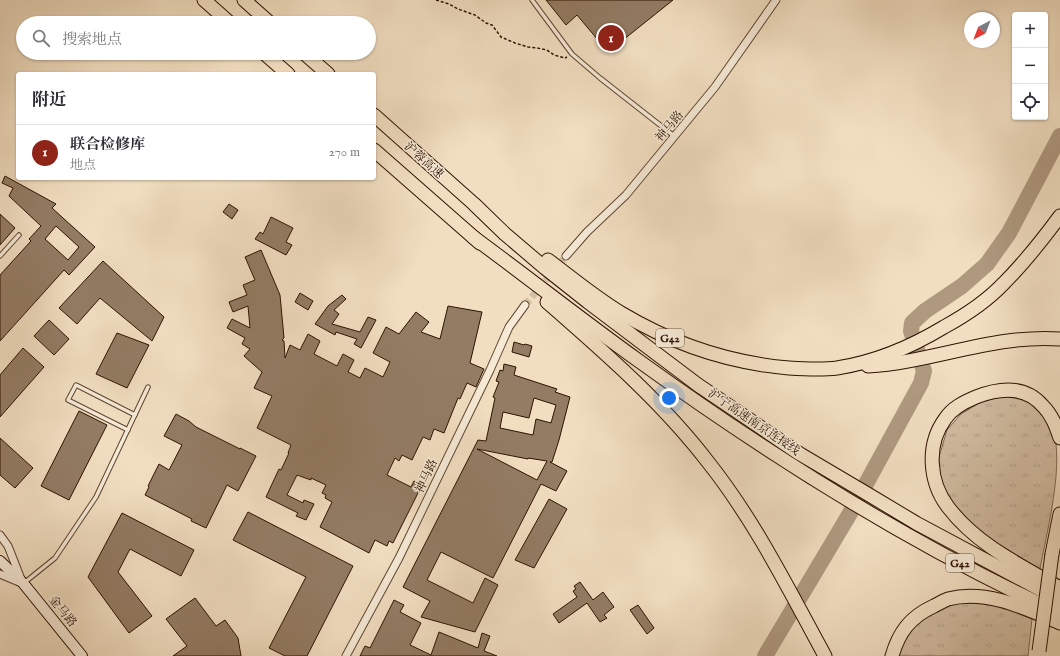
<!DOCTYPE html>
<html lang="zh">
<meta charset="utf-8">
<style>
body{margin:0;font-family:"IM FELL English","Noto Serif SC",serif;background:#f7f7f7;color:#2b2b33}
.controls{position:absolute;right:12px;top:12px;display:grid;overflow:hidden;border-radius:4px;box-shadow:0 1px 3px #0004}
.controls button{width:36px;height:36px;display:grid;place-items:center;padding:0;border:0;border-bottom:1px solid #e1e1e2;background:#fff;color:#2b2b33;font:20px sans-serif}
.compass{position:absolute;left:964px;top:12px;width:36px;height:36px;border-radius:50%;background:#fff;box-shadow:0 1px 3px #0004;rotate:222deg}
.you{position:absolute;left:669px;top:398px;width:14px;height:14px;margin:-10px;border:3px solid #fff;border-radius:50%;background:#1a73e8;box-shadow:0 0 0 6px #1a73e833}
.badge{display:grid;place-items:center;width:26px;height:26px;border-radius:50%;background:#8f2418;color:#fff;font-size:13px;font-weight:700}
.pin{position:absolute;translate:-50% -50%;border:2px solid #fff;box-shadow:0 1px 4px #0006}
.list{margin:0;padding:0;list-style:none}
h2{display:flex;justify-content:space-between;align-items:center;height:52px;margin:0;padding:0 16px;font-size:17px}
h2 small{font-size:13px;font-weight:400;color:#7c7c81}
.list li{display:grid;grid-template-columns:26px 1fr auto;gap:12px;align-items:center;box-sizing:border-box;height:56px;padding:0 16px;border-top:1px solid #e1e1e2}
.list b{display:block;font-size:15px;white-space:nowrap}
.list p{margin:0;font-size:13px;white-space:nowrap;color:#7c7c81}
.list em{font-size:13px;font-style:normal;color:#7c7c81}
.icon{flex:none;width:22px;height:22px;fill:none;stroke:currentColor;stroke-width:2;stroke-linecap:round;stroke-linejoin:round}
.map{position:relative;flex:none;width:1060px;height:656px;overflow:hidden}
.search{position:absolute;background:#fff;box-shadow:0 1px 3px #0004;left:16px;top:16px;width:360px;height:44px;display:flex;align-items:center;gap:10px;box-sizing:border-box;padding:0 14px;border-radius:22px;color:#7c7c81;font-size:15px}
.panel{position:absolute;background:#fff;box-shadow:0 1px 3px #0004;left:16px;top:72px;width:360px;height:108px;border-radius:4px}
.map>svg:first-child{display:block}
.grass{fill:url(#grass-tufts);stroke:#7e6650}
.lines{fill:none;stroke-linecap:round;stroke-linejoin:round}
.river{stroke:#ae997f;stroke-width:16}
.building{fill:#937c64;stroke:#2d1200;fill-rule:evenodd}
.minor-tunnel{stroke:#d4bfa4;stroke-width:7;stroke-dasharray:7 3.5;stroke-linecap:butt}
.service-casing{stroke:#5e4530;stroke-width:5.5}
.minor-casing{stroke:#5e4530;stroke-width:9}
.secondary-casing{stroke:#2d1200;stroke-width:12}
.motorway-casing{stroke:#2d1200;stroke-width:15}
.path{stroke:#2d1200;stroke-width:1.5;stroke-dasharray:3 2;stroke-linecap:butt}
.service{stroke:#f6ead7;stroke-width:3.5}
.minor{stroke:#f6ead7;stroke-width:7}
.secondary{stroke:#f6ead7;stroke-width:10}
.motorway{stroke:#f1dec1;stroke-width:13}
.motorway-bridge-casing{stroke:#2d1200;stroke-width:15;stroke-linecap:butt}
.motorway-bridge{stroke:#f1dec1;stroke-width:13}
.labels{text-anchor:middle;stroke-width:3;stroke-linejoin:round;paint-order:stroke}
.shield{fill:#f6ead7;stroke:#695340;stroke-width:1}
.shield-label{font-size:11px;font-weight:bold;fill:#2d1200}
.street-label{font-size:12px;fill:#2d1200;stroke:#f6ead7}
</style>
<div class="map">
<svg width="1060" height="656" viewBox="0 0 1060 656">
<defs>
<pattern id="grass-tufts" width="24" height="20" patternUnits="userSpaceOnUse"><rect width="24" height="20" fill="#d0bba0"/><path d="M3 7l-1-3M5 7V3M7 7l1-3M15 17l-1-3M17 17v-4M19 17l1-3" fill="none" stroke="#b3a088"/></pattern>
</defs>
<rect width="100%" height="100%" fill="#f1dec1"/>
<filter id="stains"><feTurbulence type="fractalNoise" baseFrequency=".005" numOctaves="4"/><feColorMatrix values="0 0 0 0 .2 0 0 0 0 .09 0 0 0 0 .02 0 0 0 .5 -.17"/></filter>
<radialGradient id="worn" r=".72"><stop offset=".6" stop-color="#630" stop-opacity="0"/><stop offset="1" stop-color="#630" stop-opacity=".3"/></radialGradient>
<!-- grass -->
<g class="grass">
<path d="M1004 396C1010 398 1019 398 1025 401 1040 408 1055 427 1056 444 1060 482 1047 531 1040 569L997 543 972 526 953 507 940 479 939 457 947 430 961 414 981 402Z"/>
<path d="M962 600 985 602 1007 608 1032 619 1028 656H897L903 639 913 626 944 606Z"/>
</g>
<g class="lines">
<!-- river -->
<path class="river" d="M765 656 849 515 921 383 924 371 911 331 912 323 925 311 962 286 987 264 1009 233 1060 136"/>
</g>
<!-- building -->
<g class="building">
<path d="M546 0H673L608 52 577 15 566 25Z"/>
<path d="M5 176 56 204 52 208 95 247 69 275 64 270 0 341V275L31 241 29 239 41 226 9 196 13 188 2 183ZM56 226 79 247 68 260 45 239Z"/>
<path d="M229 204 238 210 232 219 223 212Z"/>
<path d="M0 214 15 228 0 245Z"/>
<path d="M271 217 293 228 286 242 292 245 286 255 255 239 260 232 263 234Z"/>
<path d="M261 250 280 295 284 338 282 340 284 341 285 358 290 345 300 350 308 334 320 341 314 354 337 366 343 354 354 360 348 372 360 378 365 368 383 377 390 362 373 353 386 327 399 334 416 312 429 322 421 332 440 339 448 306 482 312 470 363 484 369 476 387 467 383 460 399 458 398 444 433 434 429 430 440 423 437 412 460 402 455 399 461 395 458 387 475 411 487 414 481 422 485 393 543 389 541 387 546 375 540 369 553 320 527 332 502 325 498 326 495 322 493 326 485 311 478V480L297 475 287 495 303 503 304 500 314 504 306 520 296 516 298 513 266 497 279 469 281 470 289 453H288L291 445 257 428 272 396 254 388 262 372 244 356 250 349 242 344 245 338 227 328 232 319 250 328 248 306 233 312 229 302 247 295 243 285 255 280 245 257Z"/>
<path d="M103 261 164 317 152 341 100 298 77 324 59 308Z"/>
<path d="M300 293 313 301 308 310 295 302Z"/>
<path d="M342 295 346 299 334 310 339 314 332 324 360 332 368 317 376 320 361 348 354 344 357 339 336 332 335 335 315 324 328 306Z"/>
<path d="M49 320 69 339 54 355 34 336Z"/>
<path d="M117 333 149 345 127 388 96 374Z"/>
<path d="M514 342 524 345 525 344 532 346 529 357 512 352Z"/>
<path d="M23 348 44 367 0 417V375Z"/>
<path d="M504 364 516 367 514 375 557 389 555 392 570 397 559 440 552 462H550L567 471 556 491 541 484 493 578 441 552 427 580 473 603 485 578 498 585 475 632 421 617 430 601 403 587 478 440 486 441 495 398 493 397 499 382 496 381 500 370 503 371ZM534 398 556 405 551 423 536 419 533 435 500 428 503 412 529 418ZM477 449 528 459V458L547 461 537 480Z"/>
<path d="M79 411 107 425 69 500 41 486Z"/>
<path d="M176 414 189 421 196 427 240 449V448L256 456 238 491 227 485 206 528 191 521 192 519 145 495 149 487 148 486 159 464 169 470 182 445 164 436Z"/>
<path d="M0 438 33 468 15 488 0 475Z"/>
<path d="M549 499 567 509 534 568 515 560Z"/>
<path d="M248 512 353 566 307 656H285L269 648 306 577 233 540Z"/>
<path d="M122 513 194 550 181 576 130 549 118 572 152 616 129 633 88 577Z"/>
<path d="M580 582 593 600 603 592 614 607 604 615 607 618 600 622 587 603 559 623 553 614 577 597 573 591 576 589 574 586Z"/>
<path d="M195 598 216 626 225 620 238 638 241 656H173L187 646 166 619Z"/>
<path d="M394 600 404 605 400 612 421 623 410 645 431 655 439 632 478 648 482 633 490 636 484 651 497 656H360L365 646 370 648Z"/>
<path d="M638 605 654 628 647 634 630 610Z"/>
</g>
<g class="lines">
<!-- minor-tunnel -->
<path class="minor-tunnel" d="M525 305 566 256"/>
<!-- service casing -->
<g class="service-casing">
<g id="service">
<path d="M532 0 572 54 600 78 674 136"/>
<path d="M0 256 19 235"/>
<path d="M128 430 68 400 76 385 135 415"/>
<path d="M24 583 55 558 96 497 148 387"/>
</g>
</g>
<!-- minor casing -->
<g class="minor-casing">
<g id="minor">
<path d="M566 256 587 232 626 195 715 87 776 0"/>
<path d="M0 535 8 546 21 579"/>
<path d="M0 574 19 582"/>
<path d="M346 656 399 558 490 370 509 327 525 305"/>
</g>
</g>
<!-- secondary casing -->
<g class="secondary-casing">
<path id="secondary" d="M0 561 23 583 82 656"/>
</g>
<!-- motorway casing -->
<g class="motorway-casing">
<g id="motorway">
<path d="M204 0 230 23"/>
<path d="M244 0 270 23"/>
<path d="M264 53 288 74"/>
<path d="M304 53 328 74"/>
<path d="M374 115 474 204 505 234 545 268 588 302 698 385 800 454 871 496 916 523 1060 600"/>
<path d="M374 150 480 243"/>
<path d="M473 237C529 278 583 321 639 361 772 457 911 545 1060 613"/>
<path d="M548 260C572 278 596 298 621 313 673 344 730 363 789 368 804 369 822 370 837 368 875 362 911 347 944 327 966 315 987 301 1004 283 1025 262 1043 239 1060 216"/>
<path d="M547 302C603 351 662 402 708 462 755 521 789 590 825 656"/>
<path d="M868 366C933 362 995 334 1060 339"/>
<path d="M1060 438C1056 426 1052 415 1043 406 1025 385 999 388 976 397 964 402 952 408 945 419 926 445 929 482 948 507 977 545 1020 565 1060 588"/>
<path d="M1052 554 1060 514"/>
<path d="M892 656C899 632 910 617 934 606 938 604 943 601 948 599 986 589 1025 608 1060 623"/>
</g>
</g>
<!-- path -->
<path class="path" d="M436 0 449 4 458 9 475 15 486 23 492 25 501 37 515 43 528 47 537 48 547 50 554 55 565 58 567 57"/>
<!-- service -->
<use href="#service" class="service"/>
<!-- minor -->
<use href="#minor" class="minor"/>
<!-- secondary -->
<use href="#secondary" class="secondary"/>
<!-- motorway -->
<use href="#motorway" class="motorway"/>
<!-- motorway-bridge casing -->
<g class="motorway-bridge-casing">
<path id="motorway-bridge" d="M1039 651 1052 554"/>
</g>
<!-- motorway-bridge -->
<use href="#motorway-bridge" class="motorway-bridge"/>
</g>
<g class="labels">
<!-- shield labels -->
<g class="shield">
<rect x="656" y="329" width="28" height="18" rx="3"/>
<rect x="946" y="554" width="28" height="18" rx="3"/>
</g>
<g class="shield-label">
<text x="670" y="342">G42</text>
<text x="960" y="567">G42</text>
</g>
<!-- street labels -->
<g class="street-label">
<text transform="translate(669 126) rotate(-50)" y="4">神马路</text>
<text transform="translate(424 160) rotate(42)" y="4">沪蓉高速</text>
<text transform="translate(754 422) rotate(34)" y="4">沪宁高速南京连接线</text>
<text transform="translate(426 476) rotate(-65)" y="4">神马路</text>
<text transform="translate(63 611) rotate(51)" y="4">金马路</text>
</g>
</g>
<rect width="100%" height="100%" filter="url(#stains)"/>
<rect width="100%" height="100%" fill="url(#worn)"/>
</svg>
<div class="controls">
<button>+</button>
<button>−</button>
<button><svg class="icon" aria-label="locate" viewBox="0 0 24 24"><circle cx="12" cy="12" r="6"/><path d="M12 2v4M12 18v4M2 12h4M18 12h4"/></svg></button>
</div>
<svg class="compass" viewBox="-18 -18 36 36"><path d="M0-13l5 13h-10z" fill="#e53935"/><path d="M0 13l5-13h-10z" fill="#7c7c81"/></svg>
<div class="you"></div>
<div class="pin badge" style="left:611px;top:38px">1</div>
<div class="search"><svg class="icon" aria-label="search" viewBox="0 0 24 24"><circle cx="10" cy="10" r="6"/><path d="M15 15l6 6"/></svg>搜索地点</div>
<section class="panel">
<h2>附近<small></small></h2>
<ul class="list">
<li><span class="badge">1</span><div><b>联合检修库</b><p>地点</p></div><em>270 m</em></li>
</ul>
</section>
</div>
